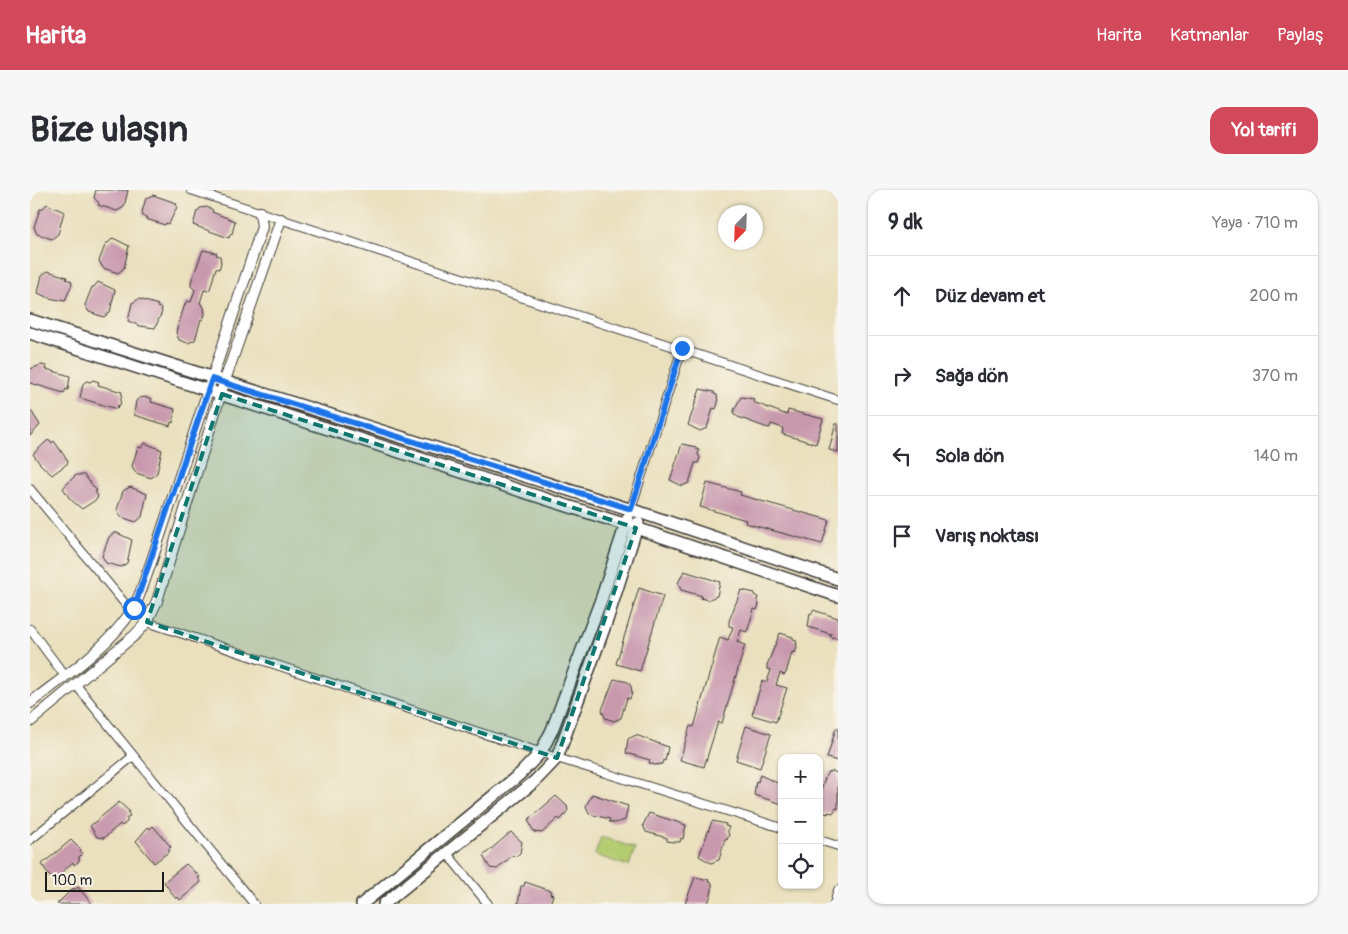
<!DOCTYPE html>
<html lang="tr">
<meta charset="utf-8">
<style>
body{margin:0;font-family:Pangolin,sans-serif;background:#f7f7f7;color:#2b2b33}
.controls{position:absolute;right:15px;bottom:15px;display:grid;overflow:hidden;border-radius:10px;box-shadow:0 1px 4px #0004}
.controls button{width:45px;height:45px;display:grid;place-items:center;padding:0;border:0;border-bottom:1px solid #e1e1e2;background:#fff;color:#2b2b33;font:25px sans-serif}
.compass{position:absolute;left:688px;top:15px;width:45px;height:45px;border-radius:50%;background:#fff;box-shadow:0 1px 4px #0004;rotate:203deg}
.scale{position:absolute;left:15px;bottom:12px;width:119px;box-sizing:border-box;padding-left:5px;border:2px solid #1c1c1c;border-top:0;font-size:14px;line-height:18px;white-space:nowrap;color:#1c1c1c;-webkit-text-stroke:4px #f7f3e8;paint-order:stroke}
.stop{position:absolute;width:15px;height:15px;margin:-11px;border:4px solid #1a73e8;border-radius:50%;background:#fff}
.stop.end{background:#1a73e8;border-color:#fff;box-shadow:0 1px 5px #0008}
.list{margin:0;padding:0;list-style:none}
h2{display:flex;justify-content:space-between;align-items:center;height:65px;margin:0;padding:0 20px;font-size:21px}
h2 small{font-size:16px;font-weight:400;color:#7c7c81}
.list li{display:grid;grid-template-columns:32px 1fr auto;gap:15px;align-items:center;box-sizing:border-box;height:80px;padding:0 20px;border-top:1px solid #e1e1e2}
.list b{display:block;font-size:19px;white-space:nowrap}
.list em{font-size:16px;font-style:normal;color:#7c7c81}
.icon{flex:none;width:28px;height:28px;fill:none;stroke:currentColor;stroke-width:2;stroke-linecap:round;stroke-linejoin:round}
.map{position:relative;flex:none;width:808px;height:714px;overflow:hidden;border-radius:15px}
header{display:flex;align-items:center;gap:30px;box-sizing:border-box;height:70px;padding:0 25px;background:#d1495b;color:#fff}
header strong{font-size:24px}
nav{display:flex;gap:28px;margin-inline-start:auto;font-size:18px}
.intro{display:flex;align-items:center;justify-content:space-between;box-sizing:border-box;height:120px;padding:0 30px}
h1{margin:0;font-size:35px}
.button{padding:12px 22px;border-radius:15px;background:#d1495b;color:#fff;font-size:18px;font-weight:700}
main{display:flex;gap:30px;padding:0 30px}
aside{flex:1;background:#fff;border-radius:15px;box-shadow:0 1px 4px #0004}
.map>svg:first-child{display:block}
.green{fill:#b4cc70;stroke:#687446}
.building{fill:#c899ad}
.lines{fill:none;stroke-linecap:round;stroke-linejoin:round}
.minor-casing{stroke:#3b3934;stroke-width:10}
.tertiary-casing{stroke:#3b3934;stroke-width:12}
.secondary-casing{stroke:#3b3934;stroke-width:14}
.minor{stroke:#fff;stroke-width:8}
.tertiary{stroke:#fff;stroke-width:10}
.secondary{stroke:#fff;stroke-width:11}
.route{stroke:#1a73e8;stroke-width:6}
.marked{fill:#0f766e;fill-opacity:0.2;stroke:#0f766e;stroke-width:4;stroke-dasharray:10 6;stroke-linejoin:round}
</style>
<header>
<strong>Harita</strong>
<nav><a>Harita</a><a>Katmanlar</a><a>Paylaş</a></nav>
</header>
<div class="intro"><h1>Bize ulaşın</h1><a class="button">Yol tarifi</a></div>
<main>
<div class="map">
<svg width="808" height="714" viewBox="0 0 808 714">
<rect width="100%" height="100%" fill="#f7f3e8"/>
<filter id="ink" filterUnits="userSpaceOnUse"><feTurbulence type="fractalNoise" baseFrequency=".02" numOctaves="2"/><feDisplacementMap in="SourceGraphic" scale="10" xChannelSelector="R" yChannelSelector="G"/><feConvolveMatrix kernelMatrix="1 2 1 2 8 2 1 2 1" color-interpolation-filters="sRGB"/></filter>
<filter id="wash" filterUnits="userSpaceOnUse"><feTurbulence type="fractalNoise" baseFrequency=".0096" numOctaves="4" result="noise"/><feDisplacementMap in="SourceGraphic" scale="20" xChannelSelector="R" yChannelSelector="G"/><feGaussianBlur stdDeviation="1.12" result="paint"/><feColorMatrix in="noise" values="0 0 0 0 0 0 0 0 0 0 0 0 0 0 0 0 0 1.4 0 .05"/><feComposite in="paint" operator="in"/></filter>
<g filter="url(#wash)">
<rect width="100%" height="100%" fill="#eae0be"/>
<!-- green -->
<path class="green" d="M571 647 605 658 599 676 565 665Z"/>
<g id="blocks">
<!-- building -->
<g class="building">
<path d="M66 0H98L94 17 87 21 68 15 69 13 64 8Z"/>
<path d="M123 5 146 13 147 17 139 34 136 33 135 35 116 29 117 27 113 26 112 22 116 8Z"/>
<path d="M17 14 34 22 28 44 22 49 7 44 4 37 10 19H12Z"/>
<path d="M177 17 183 20 182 22 205 31 202 44H200L199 48 163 35 167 21H168L170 18Z"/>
<path d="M83 48 99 56 94 78 88 83 73 78 69 71 76 53H78Z"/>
<path d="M173 60 187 63 186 65 190 66 191 73 189 79 186 78 180 99 178 101 174 100 170 113 174 117 175 124 173 130 171 129 165 150 158 153 149 150 146 142 155 114 157 111 161 112 165 100 161 96V92Z"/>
<path d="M18 81 37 87 36 89 41 91 42 94 35 111 19 108 8 103 12 85Z"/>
<path d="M68 92 85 100 80 122 74 127 59 122 55 115 62 97H64Z"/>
<path d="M109 109 128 115 127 117 131 118 132 122 125 138 110 136 98 131 102 113Z"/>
<path d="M11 175 17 176 16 179 40 186 38 200 36 199 34 203 0 193V179Z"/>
<path d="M63 190 69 192 68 195 92 202 90 216 88 215 87 219 50 208 53 194 56 191 60 192Z"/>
<path d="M670 199 684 202V204L687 205 688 213 686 219 683 218 677 238 670 241 658 235Z"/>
<path d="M116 207 122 209 121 212 145 219 143 233 141 232 140 236 104 225 106 211 109 208Z"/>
<path d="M711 207 724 209 723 212 757 225 758 220 793 229 786 254 752 244 753 238 741 234 740 238 735 237 708 227 704 224V220Z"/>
<path d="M0 219 10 235 0 246Z"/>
<path d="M806 233 808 234V262L799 260Z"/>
<path d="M20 250 22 253 24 251 38 271 37 274 22 285 10 274 3 264 17 251Z"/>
<path d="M115 253 132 260 127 283 121 288 106 283 102 276 108 257 111 258Z"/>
<path d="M652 254 666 257V259L669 260 668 264 670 268 668 273H665L659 293 652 296 640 290Z"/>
<path d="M46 285H54L67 301 65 302 68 306 67 309 52 319 40 309 33 298Z"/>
<path d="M677 293 711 302 710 305 799 330 792 354 715 333 716 330 670 317Z"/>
<path d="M100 297 117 304 112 327 106 332 91 327 87 320 93 301Z"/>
<path d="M85 342 102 350 97 373 91 377 76 373 72 366 79 347Z"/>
<path d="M654 381 690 392 687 406 677 410 671 408 672 406 651 400 648 393Z"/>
<path d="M609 398 633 406 610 481 586 474Z"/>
<path d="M711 400 725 403 724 405 728 407 727 410 729 414 727 420 724 419 718 439 716 442 711 440 707 452 715 455 692 533 688 532 674 577 650 570 660 536 664 537 690 447 698 450 703 437 699 436V431Z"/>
<path d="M783 420 808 428V448L800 447 801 444 778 437 780 423 782 424Z"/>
<path d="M750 443 763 447V449L766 450 767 457 765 463 762 462 756 483 754 485 750 483 746 495 757 498 746 532 722 525 732 491 737 492 741 480 737 479V475Z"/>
<path d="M584 489 598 492 601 496 602 503 600 509 597 508 591 528 584 531 575 528 572 520Z"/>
<path d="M716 536 741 544 730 578 706 570Z"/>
<path d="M806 538H808V571L797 568Z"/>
<path d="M606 545 638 557 635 571 633 570 632 574 625 575 619 573 620 570 596 563 598 549Z"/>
<path d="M803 581 808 584V619L806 618 803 623 798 622V624L789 621V606L796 585 798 582Z"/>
<path d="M730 585 752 595V614L724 605 726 591 728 592Z"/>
<path d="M562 604 598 616 595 630 585 633 579 632 580 629 559 624 556 616Z"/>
<path d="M526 606 537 616 538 620 534 626 530 630 528 628 512 643 504 642 498 630Z"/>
<path d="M89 612 99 621 98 623 100 626 97 628V632L92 636 90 634 74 648 67 647 60 636Z"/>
<path d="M619 623 656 635 653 649 651 648 650 652H643L637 651V648L616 642 613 635Z"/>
<path d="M682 631 696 634 695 636 699 637 697 641 699 644 697 650 695 649 689 670 681 673 669 666Z"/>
<path d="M123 636 141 657 138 659 140 661 124 673 106 651 118 637 120 639Z"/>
<path d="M481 642 492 652 490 663 485 667 483 665 467 679 460 678 453 666Z"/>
<path d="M41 650 51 660 50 661 52 664 49 667V671L44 675 43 672 27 687 19 686 12 674Z"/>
<path d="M156 674 170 687 168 688 171 692 150 710 148 707 146 709 134 692Z"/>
<path d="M665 687 679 690 678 692 682 693V701L678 714H655Z"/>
<path d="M495 692 521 701 520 704 523 705 520 714H488L491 696H494Z"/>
<path d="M48 697 62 714H27L43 698 44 700Z"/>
</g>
</g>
</g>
<g filter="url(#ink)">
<use href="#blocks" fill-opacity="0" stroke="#3b3934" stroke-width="1"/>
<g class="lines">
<!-- minor casing -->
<g class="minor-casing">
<g id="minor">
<path d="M161 0 808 210"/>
<path d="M0 299 101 421"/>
<path d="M601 319 652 159"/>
<path d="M117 432 527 568 752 638"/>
<path d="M0 439 35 486"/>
<path d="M46 495 224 714"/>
<path d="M0 650 102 567"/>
<path d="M789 650 808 656"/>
<path d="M416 662 458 714"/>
<path d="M804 714 808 700"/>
</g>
</g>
<!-- tertiary casing -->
<g class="tertiary-casing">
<g id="tertiary">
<path d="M0 513C36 485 78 458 102 420 111 406 115 388 121 373L232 37 230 22"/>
<path d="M0 532 105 445 117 432 127 411 194 193 251 29"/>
</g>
</g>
<!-- secondary casing -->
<g class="secondary-casing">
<g id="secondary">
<path d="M0 130 618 325 808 389"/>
<path d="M0 143 606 338 808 406"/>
<path d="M332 714 490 584 511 562 522 540 572 407 598 328"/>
<path d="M354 714 505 591 527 568 577 430 608 333"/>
</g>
</g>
<!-- minor -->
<use href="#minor" class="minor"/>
<!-- tertiary -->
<use href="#tertiary" class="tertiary"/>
<!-- secondary -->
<use href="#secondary" class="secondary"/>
</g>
</g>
<g class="lines" filter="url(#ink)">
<!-- route -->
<path class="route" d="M104 418 182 189 601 319 652 158"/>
</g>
<!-- marked area -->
<path class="marked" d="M192 204 606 338 527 568 117 432Z"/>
</svg>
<div class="controls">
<button>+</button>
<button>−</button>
<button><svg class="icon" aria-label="locate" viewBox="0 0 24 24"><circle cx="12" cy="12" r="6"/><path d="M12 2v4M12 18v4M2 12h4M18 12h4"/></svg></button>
</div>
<svg class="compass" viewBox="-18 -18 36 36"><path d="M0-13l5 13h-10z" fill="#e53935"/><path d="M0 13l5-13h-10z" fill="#7c7c81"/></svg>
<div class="scale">100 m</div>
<div class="stop" style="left:104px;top:418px"></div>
<div class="stop end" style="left:652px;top:158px"></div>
</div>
<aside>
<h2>9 dk<small>Yaya · 710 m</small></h2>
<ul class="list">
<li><svg class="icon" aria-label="ahead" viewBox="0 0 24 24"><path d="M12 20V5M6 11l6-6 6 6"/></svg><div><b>Düz devam et</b></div><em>200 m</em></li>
<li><svg class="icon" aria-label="right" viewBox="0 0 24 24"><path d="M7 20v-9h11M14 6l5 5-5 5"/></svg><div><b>Sağa dön</b></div><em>370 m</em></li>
<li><svg class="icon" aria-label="left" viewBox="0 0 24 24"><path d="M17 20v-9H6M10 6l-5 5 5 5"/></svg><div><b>Sola dön</b></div><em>140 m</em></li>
<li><svg class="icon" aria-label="arrive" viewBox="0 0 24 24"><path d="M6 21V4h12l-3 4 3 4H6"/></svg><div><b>Varış noktası</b></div></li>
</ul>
</aside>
</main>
